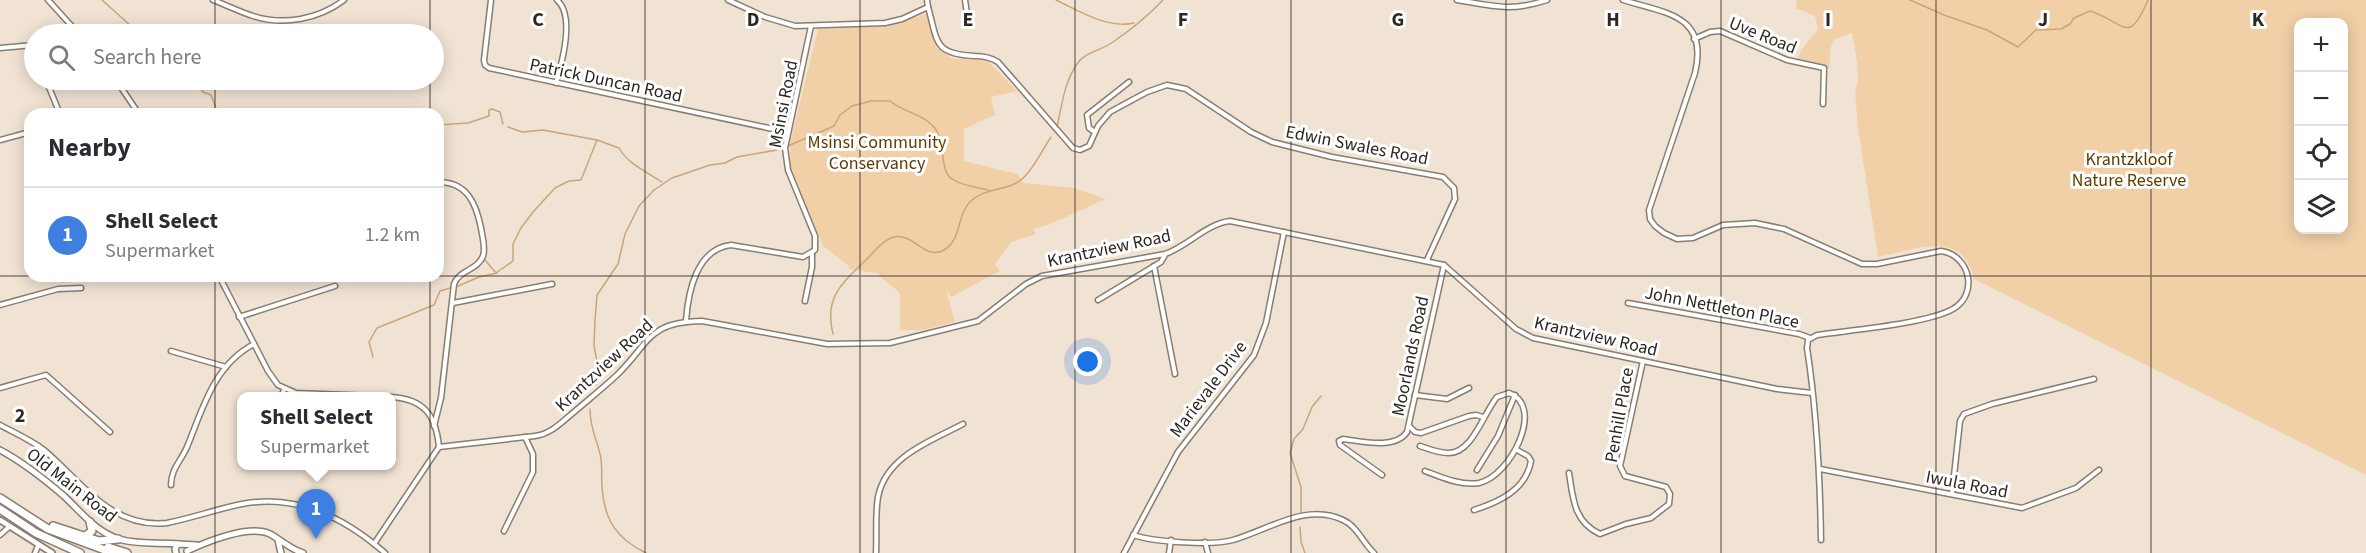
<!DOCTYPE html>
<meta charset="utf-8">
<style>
body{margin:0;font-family:"Source Sans 3",sans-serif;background:#f7f7f7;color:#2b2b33}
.controls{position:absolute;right:18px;top:18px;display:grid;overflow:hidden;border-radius:12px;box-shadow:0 3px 15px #0003}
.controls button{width:54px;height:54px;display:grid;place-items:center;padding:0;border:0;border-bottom:2px solid #e1e1e2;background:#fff;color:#2b2b33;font:30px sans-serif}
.you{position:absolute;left:1088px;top:362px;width:21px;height:21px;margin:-15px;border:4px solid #fff;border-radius:50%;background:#1a73e8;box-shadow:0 0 0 9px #1a73e833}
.badge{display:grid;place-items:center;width:39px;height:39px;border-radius:50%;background:#d93025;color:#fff;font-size:20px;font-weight:700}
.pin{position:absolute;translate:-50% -50px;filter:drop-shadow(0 2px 3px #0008)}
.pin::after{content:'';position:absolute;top:32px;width:21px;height:18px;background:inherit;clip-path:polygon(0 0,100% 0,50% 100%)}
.popup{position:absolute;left:237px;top:392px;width:159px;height:78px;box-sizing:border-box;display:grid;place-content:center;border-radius:12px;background:#fff;filter:drop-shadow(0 2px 4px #0005);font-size:20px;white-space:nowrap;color:#7c7c81}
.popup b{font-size:22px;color:#2b2b33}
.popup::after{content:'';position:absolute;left:50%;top:100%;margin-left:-12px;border:12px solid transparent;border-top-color:#fff}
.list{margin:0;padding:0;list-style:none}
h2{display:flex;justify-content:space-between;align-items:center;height:78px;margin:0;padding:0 24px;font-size:26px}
h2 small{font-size:20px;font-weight:400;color:#7c7c81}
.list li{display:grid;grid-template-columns:39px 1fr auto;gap:18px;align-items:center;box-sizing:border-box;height:96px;padding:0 24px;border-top:2px solid #e1e1e2}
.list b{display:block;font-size:22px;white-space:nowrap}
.list p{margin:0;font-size:20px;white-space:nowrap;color:#7c7c81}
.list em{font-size:20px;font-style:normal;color:#7c7c81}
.icon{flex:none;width:33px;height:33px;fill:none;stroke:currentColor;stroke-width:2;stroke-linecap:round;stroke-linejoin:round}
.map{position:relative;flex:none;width:2366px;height:553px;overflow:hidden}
.search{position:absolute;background:#fff;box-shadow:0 3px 15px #0003;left:24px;top:24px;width:420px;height:66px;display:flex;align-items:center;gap:15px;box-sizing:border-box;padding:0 21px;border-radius:33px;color:#7c7c81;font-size:22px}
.panel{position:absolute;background:#fff;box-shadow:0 3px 15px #0003;left:24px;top:108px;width:420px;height:174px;border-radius:18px}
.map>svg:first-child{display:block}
.green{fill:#f1d0a8;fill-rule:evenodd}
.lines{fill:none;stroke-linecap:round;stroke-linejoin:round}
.stream{stroke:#caa577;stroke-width:1.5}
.minor-casing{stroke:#897d6f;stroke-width:7}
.tertiary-casing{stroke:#897d6f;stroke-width:8}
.secondary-casing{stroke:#897d6f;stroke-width:8}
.motorway-casing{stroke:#897d6f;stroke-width:10}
.minor{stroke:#fff;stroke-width:4}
.tertiary{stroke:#fff;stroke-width:4.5}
.secondary{stroke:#fff;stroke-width:5}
.motorway{stroke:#fff;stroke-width:7}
.grid{fill:none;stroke:#2c2721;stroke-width:1.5;stroke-opacity:0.55}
.labels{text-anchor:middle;stroke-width:6;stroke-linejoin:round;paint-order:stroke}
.street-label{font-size:18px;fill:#2c2721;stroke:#fff}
.park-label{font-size:18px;fill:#603c00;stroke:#fff}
.grid-label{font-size:20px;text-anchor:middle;font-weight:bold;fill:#2c2721;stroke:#fff;stroke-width:6;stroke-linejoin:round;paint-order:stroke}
</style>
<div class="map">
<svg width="2366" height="553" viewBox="0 0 2366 553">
<rect width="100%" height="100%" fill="#f1e3d3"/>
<!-- green -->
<g class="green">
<path d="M1797 0H2366V475L1974 279C1963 228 1913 250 1878 257L1858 128 1855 92 1858 82 1857 61 1852 33 1834 39 1831 47 1829 68 1798 63C1796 52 1812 38 1818 29L1815 16 1796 8ZM2298 22H2344V230H2298Z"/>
<path d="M926 14 937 48 951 58 988 61 1017 91 991 97 995 115 964 129V161L1017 174 1024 183 1074 188 1106 199 1048 225 1033 229 1036 234 1011 242 995 264 1000 271 951 297 946 289 955 322 923 330H900V293L876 273 848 269 849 266 823 246 790 167V143L818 29 887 26Z"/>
</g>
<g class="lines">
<!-- stream -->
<g class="stream">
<path d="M102 0 140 34"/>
<path d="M1056 0C1079 11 1107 29 1134 23"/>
<path d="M1910 0 1944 15 1987 30 2018 47 2036 30 2061 29 2070 24 2074 18 2090 11C2125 22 2128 47 2148 0"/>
<path d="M155 34H156"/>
<path d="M196 80 203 92 211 95 217 111 221 114"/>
<path d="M438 125 468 123 489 116V110L492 109 500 112 503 124"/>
<path d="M508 127 522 132 543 130 597 140"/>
<path d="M1057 127C1062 105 1064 83 1077 64 1086 51 1101 51 1113 42 1129 31 1150 14 1163 0"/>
<path d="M788 146 834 126 840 115 852 106 871 101H890C903 112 923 114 934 127 946 141 939 171 952 179 962 186 977 187 988 190"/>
<path d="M485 260 496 273 513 261V244L521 228 533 212 555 188 569 181 581 180 597 140 619 148C628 164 647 172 662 182"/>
<path d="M456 287 479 277 497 273"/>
<path d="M833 334C823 295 845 281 869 257 875 250 885 239 894 237 912 232 926 261 944 250 962 239 956 218 969 203 985 186 1007 192 1022 179 1034 169 1042 150 1051 137"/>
<path d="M373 357 369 342 377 328 434 305 440 291 450 288"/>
<path d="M596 385 597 361 594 346 595 320 597 295 618 264 625 234 639 206 654 190 672 178 710 165 725 163 737 157 777 150"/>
<path d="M590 409C590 428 596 437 600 454 603 465 601 476 602 487 604 520 617 539 646 553"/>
<path d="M1301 513V487L1290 453 1294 439 1303 429 1312 407 1321 396"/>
<path d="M1300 527 1301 542 1305 553"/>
</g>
<!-- minor casing -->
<g class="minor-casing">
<g id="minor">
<path d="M48 0 79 34"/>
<path d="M213 0C226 5 240 12 253 16 284 26 319 19 344 0"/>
<path d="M491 0 484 60 485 65 489 68 787 132"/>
<path d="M728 0 765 17 795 26 885 23 902 19 928 7 927 0"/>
<path d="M965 0 968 21"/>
<path d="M1457 0C1493 6 1511 12 1547 0"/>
<path d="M1623 0C1664 13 1709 14 1695 73L1649 210 1650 219 1655 226 1664 233 1677 239 1693 238 1723 225 1755 223 1784 229 1862 264H1877L1941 251C1970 255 1979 294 1953 309 1926 324 1850 330 1817 335L1808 340 1807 348C1817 412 1820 476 1821 540"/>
<path d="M928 7C938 42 933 54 975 56 983 56 990 57 998 62L1073 148 1080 150 1089 146 1098 126 1110 112 1147 92 1167 85 1186 89 1251 132 1272 142 1332 157 1443 177 1454 188 1455 199 1427 260"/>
<path d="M1694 39 1710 32 1720 31 1787 60 1824 68 1823 104"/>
<path d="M0 48 34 45"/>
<path d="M46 80 60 114"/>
<path d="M116 80 139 114"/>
<path d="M556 83C562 63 575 15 557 0"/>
<path d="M1095 132 1089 128 1087 115 1129 82"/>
<path d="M0 140 30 132"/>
<path d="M1154 266 1175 374"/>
<path d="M219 276 268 371 278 385 296 393 372 396"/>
<path d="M1098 300 1161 262 1165 255"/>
<path d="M805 301 812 267V254"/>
<path d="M453 303 552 284"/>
<path d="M1628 303 1799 334 1810 338"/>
<path d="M0 305 58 289 81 288"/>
<path d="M239 317 335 286"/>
<path d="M686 321C688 293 696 249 731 245L803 257 815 250V236L788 170 785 148 811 26"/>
<path d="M171 351 226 367"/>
<path d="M0 388 46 375 110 432"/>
<path d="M1415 395 1447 399 1469 388"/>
<path d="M281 396 284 390"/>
<path d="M391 397C424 399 436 415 439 447"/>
<path d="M0 425C15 433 31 440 44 450 82 482 111 529 167 523 192 518 217 509 242 504 297 493 345 518 385 553"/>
<path d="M434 426 441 398 454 284C459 270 478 270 483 256 486 247 482 236 481 228 476 203 467 182 438 182"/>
<path d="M1409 426 1415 432 1421 433 1469 416 1476 415 1483 417"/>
<path d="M1420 446C1429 449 1438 453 1448 453 1472 454 1483 414 1497 397L1509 393C1546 406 1510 477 1479 483 1461 486 1441 477 1425 471"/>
<path d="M1820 469 2022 508 2076 488 2099 470"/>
<path d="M1477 470 1498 436 1515 395"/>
<path d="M1569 473C1573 499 1574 522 1600 534L1626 524 1651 518 1669 504 1670 494 1666 487 1625 476 1620 466 1643 361"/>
<path d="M1382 475 1340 445 1339 441 1343 439C1361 441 1395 450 1407 432L1444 265"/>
<path d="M171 485C171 469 181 461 187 447 203 408 214 365 254 344"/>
<path d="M1952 494 1960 421 1964 414 1992 404 2094 379"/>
<path d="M1474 510C1499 502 1526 490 1531 461L1528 456 1517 450"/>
<path d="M504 531 533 472V454L525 437"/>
<path d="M0 535 9 527"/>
<path d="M1133 535C1154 542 1212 546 1233 540 1268 530 1307 502 1343 520 1357 526 1363 543 1374 553"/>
<path d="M1205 542 1208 553"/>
<path d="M374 544 439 447 535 436C551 434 562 422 574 412 588 400 603 388 617 375 650 343 647 322 702 321L827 344 890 343 978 321 1026 284 1042 276 1165 254C1188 246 1206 224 1230 221L1444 265 1516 329 1533 338 1777 389 1812 393"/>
<path d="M35 553 38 546"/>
<path d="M876 553C877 535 875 515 878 497 886 456 931 441 963 424"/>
<path d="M1124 553 1178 452 1254 355 1266 323 1284 232"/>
<path d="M1169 553 1171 540"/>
</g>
</g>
<!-- tertiary casing -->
<g class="tertiary-casing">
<path id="tertiary" d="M0 520 52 553"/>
</g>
<!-- secondary casing -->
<g class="secondary-casing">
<g id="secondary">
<path d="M0 450C23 462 44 479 64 496 81 512 96 532 119 539 138 545 159 542 179 544"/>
<path d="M278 540 281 553"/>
<path d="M187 551C206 542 249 524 270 534 281 540 290 549 303 553"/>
<path d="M176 553 175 549 178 544 197 545"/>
</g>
</g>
<!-- motorway casing -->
<g class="motorway-casing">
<g id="motorway">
<path d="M0 498 48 529 113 553"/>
<path d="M0 509 36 533 80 553"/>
<path d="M53 526 99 541 118 539"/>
<path d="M84 537 92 531 90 522"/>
<path d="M108 547 127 553"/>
</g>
</g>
<!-- minor -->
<use href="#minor" class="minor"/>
<!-- tertiary -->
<use href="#tertiary" class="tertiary"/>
<!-- secondary -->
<use href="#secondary" class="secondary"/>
<!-- motorway -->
<use href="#motorway" class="motorway"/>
</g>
<!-- grid -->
<path class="grid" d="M215 0V34M430 0V34M645 0V553M860 0V553M1075 0V553M1291 0V553M1506 0V553M1721 0V553M1936 0V553M2151 0V553M215 80V114M430 80V114M0 276H2366M215 276V553M430 276V553"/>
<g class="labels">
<!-- street labels -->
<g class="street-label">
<text transform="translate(1763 35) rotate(22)" y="6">Uve Road</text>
<text transform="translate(606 80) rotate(12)" y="6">Patrick Duncan Road</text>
<text transform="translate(783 104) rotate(-79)" y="6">Msinsi Road</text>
<text transform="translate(1357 145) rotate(11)" y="6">Edwin Swales Road</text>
<text transform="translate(1109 248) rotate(-12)" y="6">Krantzview Road</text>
<text transform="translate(1722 307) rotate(11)" y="6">John Nettleton Place</text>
<text transform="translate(1596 336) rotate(13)" y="6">Krantzview Road</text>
<text transform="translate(1410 356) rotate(-78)" y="6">Moorlands Road</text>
<text transform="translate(604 365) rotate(-43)" y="6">Krantzview Road</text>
<text transform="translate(1208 389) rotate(-53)" y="6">Marievale Drive</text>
<text transform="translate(1619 415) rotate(-80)" y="6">Penhill Place</text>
<text transform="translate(1967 484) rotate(11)" y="6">Iwula Road</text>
<text transform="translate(72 485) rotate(38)" y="6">Old Main Road</text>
</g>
<!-- park labels -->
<g class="park-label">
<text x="877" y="148">Msinsi Community<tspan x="877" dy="21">Conservancy</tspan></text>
<text x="2129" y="165">Krantzkloof<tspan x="2129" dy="21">Nature Reserve</tspan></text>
</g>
</g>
<g class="grid-label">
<text x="538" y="26">C</text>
<text x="753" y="26">D</text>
<text x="968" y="26">E</text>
<text x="1183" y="26">F</text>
<text x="1398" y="26">G</text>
<text x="1613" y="26">H</text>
<text x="1828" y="26">I</text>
<text x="2043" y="26">J</text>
<text x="2258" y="26">K</text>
<text x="20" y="422">2</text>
</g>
</svg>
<div class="controls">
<button>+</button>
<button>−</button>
<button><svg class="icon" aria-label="locate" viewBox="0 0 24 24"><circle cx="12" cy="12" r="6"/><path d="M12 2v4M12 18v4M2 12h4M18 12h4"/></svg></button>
<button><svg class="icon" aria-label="layers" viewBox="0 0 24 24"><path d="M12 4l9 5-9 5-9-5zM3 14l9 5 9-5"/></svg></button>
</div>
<div class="you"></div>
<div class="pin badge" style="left:316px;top:539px;background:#3f7fe0">1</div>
<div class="popup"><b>Shell Select</b>Supermarket</div>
<div class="search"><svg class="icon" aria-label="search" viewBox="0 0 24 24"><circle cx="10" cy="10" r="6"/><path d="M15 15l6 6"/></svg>Search here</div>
<section class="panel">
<h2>Nearby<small></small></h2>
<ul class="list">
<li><span class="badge" style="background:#3f7fe0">1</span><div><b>Shell Select</b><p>Supermarket</p></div><em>1.2 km</em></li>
</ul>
</section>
</div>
